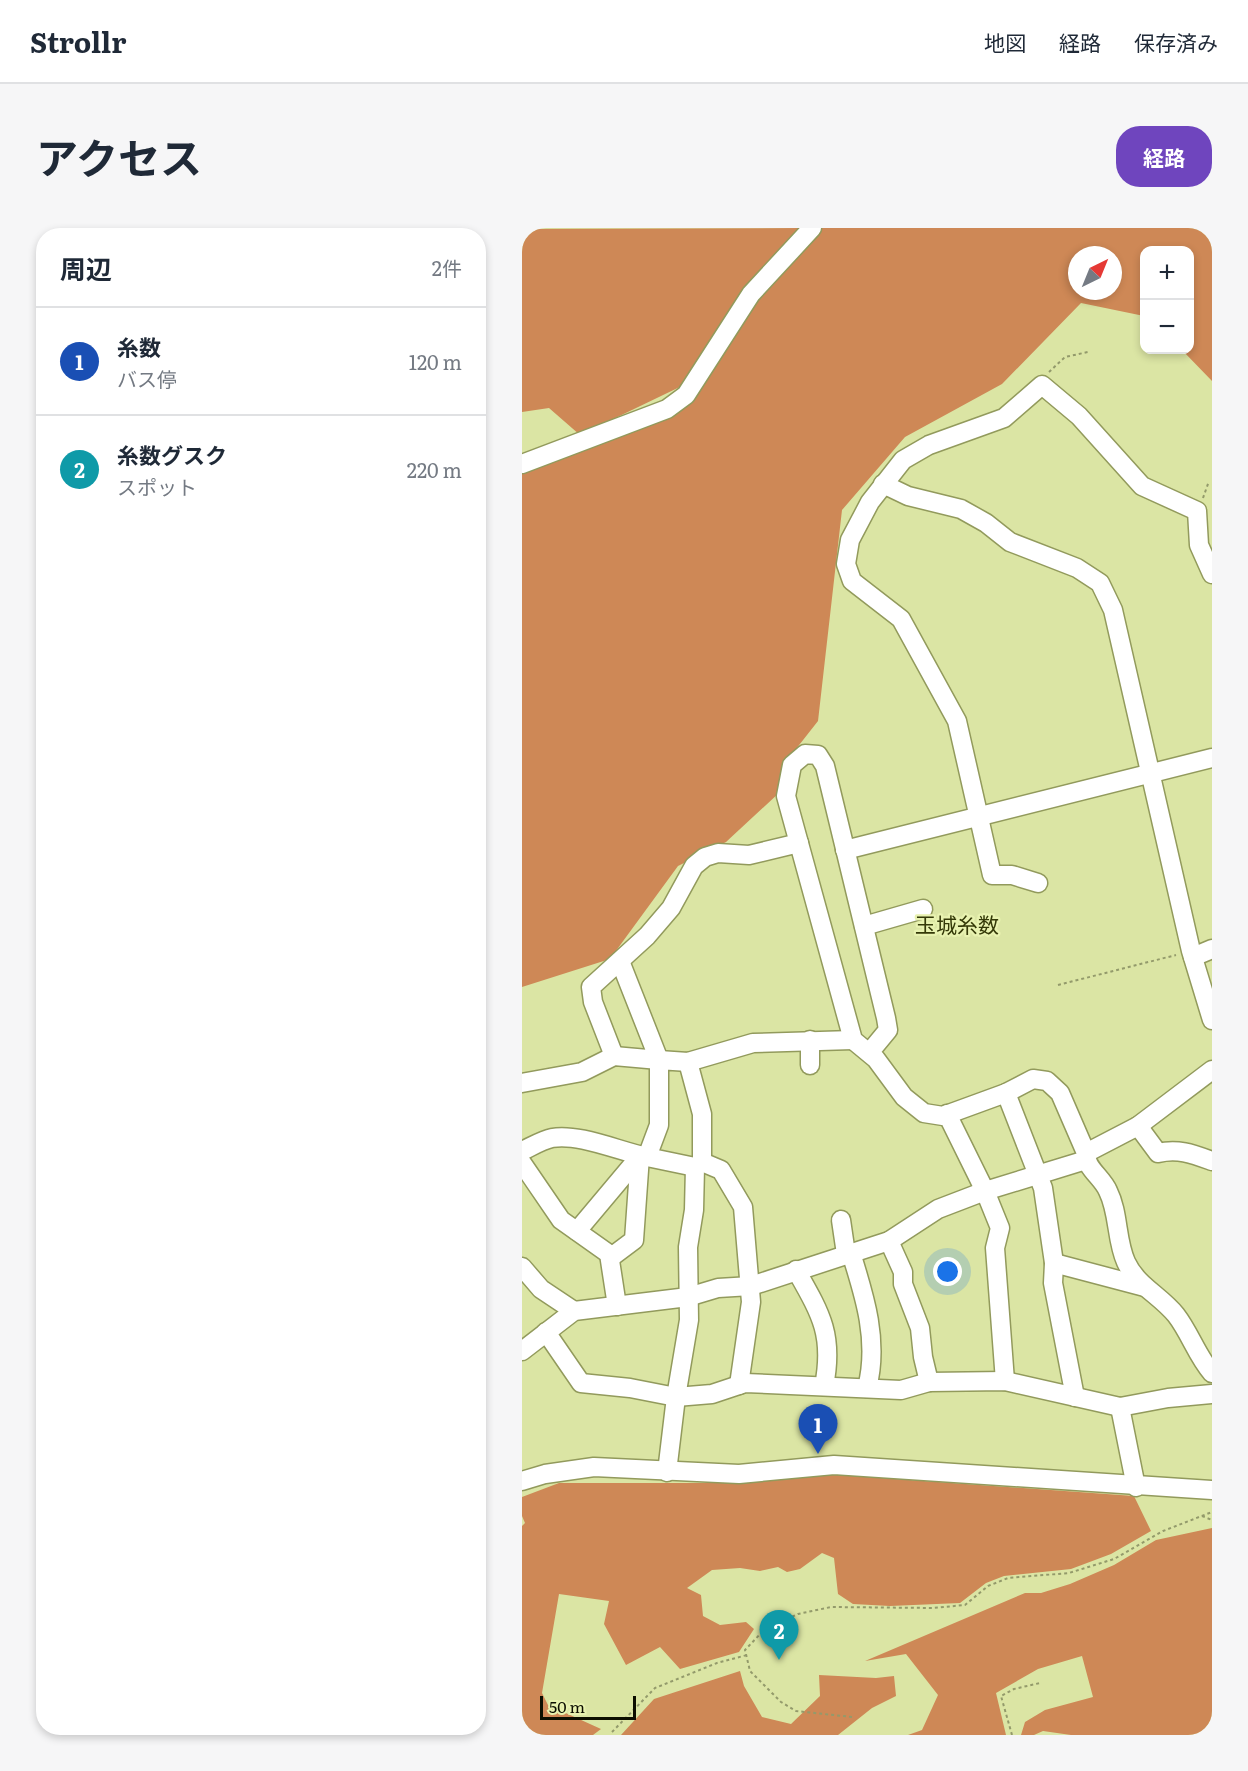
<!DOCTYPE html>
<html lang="ja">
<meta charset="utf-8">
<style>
body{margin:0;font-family:Literata,"Noto Sans JP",serif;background:#f6f6f7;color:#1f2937}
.controls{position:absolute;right:18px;top:18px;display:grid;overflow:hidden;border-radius:12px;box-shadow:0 3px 9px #0003}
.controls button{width:54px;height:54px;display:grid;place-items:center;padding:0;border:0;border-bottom:2px solid #e0e1e3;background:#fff;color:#1f2937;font:30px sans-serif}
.compass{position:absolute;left:546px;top:18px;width:54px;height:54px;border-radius:50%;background:#fff;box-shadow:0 3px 9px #0003;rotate:43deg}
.scale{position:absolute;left:18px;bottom:15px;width:96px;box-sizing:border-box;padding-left:6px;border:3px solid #0c0e00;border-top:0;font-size:16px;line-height:21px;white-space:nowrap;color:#0c0e00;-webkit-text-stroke:4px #e8f2b0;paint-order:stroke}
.you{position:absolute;left:426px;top:1044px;width:21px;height:21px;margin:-15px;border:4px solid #fff;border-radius:50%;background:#1a73e8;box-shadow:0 0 0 9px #1a73e833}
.badge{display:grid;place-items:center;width:39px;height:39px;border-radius:50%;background:#6f45be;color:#fff;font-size:20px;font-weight:700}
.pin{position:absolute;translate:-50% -50px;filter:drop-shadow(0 2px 3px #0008)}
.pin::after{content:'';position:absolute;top:32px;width:21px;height:18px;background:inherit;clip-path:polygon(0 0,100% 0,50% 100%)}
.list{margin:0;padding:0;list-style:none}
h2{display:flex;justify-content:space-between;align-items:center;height:78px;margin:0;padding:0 24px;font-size:26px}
h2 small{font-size:20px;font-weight:400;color:#747a83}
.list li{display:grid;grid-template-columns:39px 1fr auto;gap:18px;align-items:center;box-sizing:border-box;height:108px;padding:0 24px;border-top:2px solid #e0e1e3}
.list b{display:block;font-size:22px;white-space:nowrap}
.list p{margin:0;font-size:20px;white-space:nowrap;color:#747a83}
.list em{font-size:20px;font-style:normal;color:#747a83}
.map{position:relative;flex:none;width:690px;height:1507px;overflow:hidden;border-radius:24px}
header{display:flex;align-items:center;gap:36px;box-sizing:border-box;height:84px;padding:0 30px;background:#fff;border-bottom:2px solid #e0e1e3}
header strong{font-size:28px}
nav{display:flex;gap:33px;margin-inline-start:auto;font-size:21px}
.intro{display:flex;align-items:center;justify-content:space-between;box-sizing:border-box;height:144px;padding:0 36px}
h1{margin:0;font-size:42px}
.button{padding:15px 27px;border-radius:24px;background:#6f45be;color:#fff;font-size:21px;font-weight:700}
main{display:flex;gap:36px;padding:0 36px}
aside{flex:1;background:#fff;border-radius:24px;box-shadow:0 3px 9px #0003}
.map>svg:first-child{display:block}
.forest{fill:#ce8856;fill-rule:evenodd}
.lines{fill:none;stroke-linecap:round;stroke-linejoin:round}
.minor-casing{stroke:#929a5c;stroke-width:21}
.path{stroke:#939a6b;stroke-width:2;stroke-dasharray:3 3;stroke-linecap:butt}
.minor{stroke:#fff;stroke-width:18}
.labels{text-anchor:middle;stroke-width:4.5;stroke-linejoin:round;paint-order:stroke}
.quarter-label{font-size:21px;fill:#343908;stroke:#e8f2b0}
</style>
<header>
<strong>Strollr</strong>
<nav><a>地図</a><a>経路</a><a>保存済み</a></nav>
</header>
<div class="intro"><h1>アクセス</h1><a class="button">経路</a></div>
<main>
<aside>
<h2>周辺<small>2件</small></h2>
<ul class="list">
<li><span class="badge" style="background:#1a4fb4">1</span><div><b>糸数</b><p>バス停</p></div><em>120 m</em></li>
<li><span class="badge" style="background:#0f9aa8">2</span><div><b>糸数グスク</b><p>スポット</p></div><em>220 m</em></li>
</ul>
</aside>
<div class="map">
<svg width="690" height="1507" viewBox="0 0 690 1507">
<rect width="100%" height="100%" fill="#dbe5a4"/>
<!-- forest -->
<g class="forest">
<path d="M278 0 221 61 164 156 58 207 27 180 0 184V1Z"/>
<path d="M297 0H690V153L660 122H668V22H622V88L559 75 480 156 383 209 320 282 296 493 263 535 258 564 204 614 156 638 88 731 0 759V245L119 201 151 183 239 63ZM555 27H591V63H555Z"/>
<path d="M304 1246 612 1268 629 1303 589 1326 549 1341 482 1348 464 1355 438 1375 368 1378 331 1376 316 1366 312 1330 300 1325 278 1341 265 1344 256 1339 238 1343 218 1340 190 1342 165 1360 179 1367 181 1388 198 1397 224 1394 232 1401 217 1424 158 1441 138 1419 104 1437 82 1396 87 1373 37 1366 20 1465 26 1477 79 1501 71 1507H0V1298L3 1295 0 1288V1269L37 1255H219Z"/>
<path d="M690 1300V1507H549L521 1503 512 1507H499L503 1494 523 1482 571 1469 560 1428 516 1441 474 1465 484 1507H386L400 1502 416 1467 384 1426 343 1433 503 1365H519L548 1356 592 1337 634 1312Z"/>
<path d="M218 1443 222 1458 240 1489 269 1496 298 1468 297 1447 354 1450 372 1448 374 1468 350 1480 316 1507H99L132 1471Z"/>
</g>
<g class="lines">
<!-- minor casing -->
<g class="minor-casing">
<g id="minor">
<path d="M0 236 145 181 164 167 229 66 290 0"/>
<path d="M361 256 386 268 439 281 464 295 488 314 555 340 578 355 591 382 669 723 690 792"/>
<path d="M323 622 690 530"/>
<path d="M516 655 490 647H470L435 493 379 391 330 353 324 336 328 312 348 274 381 232 407 217 482 190 520 157 557 188 620 258 675 283 677 317 690 346"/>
<path d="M342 698 401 681"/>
<path d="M671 729 690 721"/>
<path d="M347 825 366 802 364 790 303 538 296 527 283 526 270 537 264 568 331 812 354 831 382 869 402 885 421 888 484 865 511 851 525 853 538 865 564 925C563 940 580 949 586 963 597 985 594 1012 604 1034 615 1058 638 1067 654 1087 668 1105 675 1128 690 1145"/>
<path d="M92 828 71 774 69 759 125 708 149 680 172 638 183 629 196 625 227 627 277 615"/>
<path d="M166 834 180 886V934"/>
<path d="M288 837V812"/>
<path d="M0 855 60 844 92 828 137 832 98 733"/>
<path d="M484 865 521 960 532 1035 531 1055 553 1169"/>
<path d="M425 886 463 963 478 1000 473 1020 483 1153"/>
<path d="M616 898 636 925C656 920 671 926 690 933"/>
<path d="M0 923C9 919 20 912 30 910 56 905 97 923 125 929"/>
<path d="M564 925 616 898 690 842"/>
<path d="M180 934 173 939 125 929 137 897V832L166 834 231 815 331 812"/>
<path d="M180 934 199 942 221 979 229 1074 217 1157"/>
<path d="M0 935 39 992 87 1026 95 1078"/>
<path d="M173 939 172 982 166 1019 167 1092 154 1169 190 1166 223 1155 379 1162 407 1154 483 1153 598 1179 646 1170 690 1166"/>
<path d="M319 992 324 1026"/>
<path d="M55 1003 118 928"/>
<path d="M367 1013 381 1044V1056L398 1100 401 1129 407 1154"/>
<path d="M329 1025C343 1069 357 1114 345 1160"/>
<path d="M88 1030 112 1012 118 928"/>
<path d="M532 1035 623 1059"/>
<path d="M0 1039 19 1061 52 1083"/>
<path d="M274 1042C299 1086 312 1107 302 1158"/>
<path d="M24 1104 59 1155 108 1160 154 1169 145 1244"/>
<path d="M0 1123 52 1083 166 1069 196 1060 229 1058 367 1013 416 981 463 963 564 932"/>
<path d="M598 1179 614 1259"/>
<path d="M0 1253 23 1246 72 1239 217 1246 312 1237 690 1262"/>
</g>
</g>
<!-- path -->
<g class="path">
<path d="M527 144 543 129 566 124"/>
<path d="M681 270 687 253"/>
<path d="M536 757 654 727"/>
<path d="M680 1288 690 1292"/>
<path d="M330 1489 274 1483 259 1474 228 1443 223 1422 242 1402 276 1386 309 1379 411 1380 443 1377 466 1358 486 1350 547 1345 592 1331 641 1303 690 1284"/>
<path d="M90 1504 133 1460 195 1435 225 1427"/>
<path d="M490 1507 479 1468 492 1461 518 1455"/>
</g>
<!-- minor -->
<use href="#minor" class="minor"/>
</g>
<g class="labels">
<!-- quarter labels -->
<g class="quarter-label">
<text x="435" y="705">玉城糸数</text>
</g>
</g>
</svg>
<div class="controls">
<button>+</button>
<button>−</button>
</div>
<svg class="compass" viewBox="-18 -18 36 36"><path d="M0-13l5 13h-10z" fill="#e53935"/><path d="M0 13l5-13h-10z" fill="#747a83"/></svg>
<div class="scale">50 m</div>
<div class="you"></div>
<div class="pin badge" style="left:296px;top:1226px;background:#1a4fb4">1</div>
<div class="pin badge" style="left:257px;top:1432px;background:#0f9aa8">2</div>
</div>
</main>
